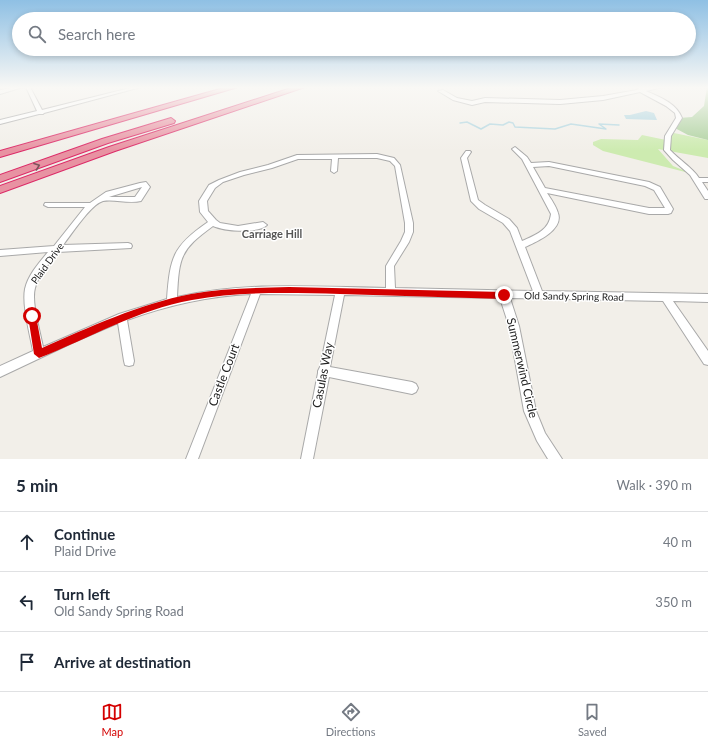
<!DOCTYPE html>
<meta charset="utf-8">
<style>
body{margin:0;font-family:Lato,sans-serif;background:#f6f6f7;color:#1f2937}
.stop{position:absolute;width:12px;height:12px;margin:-9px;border:3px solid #d40000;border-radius:50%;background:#fff}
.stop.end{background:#d40000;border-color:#fff;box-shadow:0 1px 4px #0008}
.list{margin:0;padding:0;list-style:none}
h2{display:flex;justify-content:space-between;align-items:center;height:52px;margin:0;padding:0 16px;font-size:17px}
h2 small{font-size:13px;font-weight:400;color:#747a83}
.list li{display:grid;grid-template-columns:26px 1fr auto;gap:12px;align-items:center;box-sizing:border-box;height:60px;padding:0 16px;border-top:1px solid #e0e1e3}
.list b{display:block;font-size:15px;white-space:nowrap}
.list p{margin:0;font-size:13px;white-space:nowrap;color:#747a83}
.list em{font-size:13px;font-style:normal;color:#747a83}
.icon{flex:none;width:22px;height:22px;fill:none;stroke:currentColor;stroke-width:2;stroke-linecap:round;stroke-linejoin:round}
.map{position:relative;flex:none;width:708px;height:459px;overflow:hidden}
.search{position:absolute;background:#fff;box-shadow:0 2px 6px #0003;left:12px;right:12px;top:12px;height:44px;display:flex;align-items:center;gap:10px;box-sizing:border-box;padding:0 14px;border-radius:22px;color:#747a83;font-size:15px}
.sheet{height:232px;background:#fff}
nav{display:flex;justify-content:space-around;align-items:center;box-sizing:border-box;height:56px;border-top:1px solid #e0e1e3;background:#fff;font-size:11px;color:#747a83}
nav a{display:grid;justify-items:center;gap:2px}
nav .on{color:#d40000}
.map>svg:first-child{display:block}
.grass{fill:#cdebb0}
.forest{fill:#add19e}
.water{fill:#aad3df}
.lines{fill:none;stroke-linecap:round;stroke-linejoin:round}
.stream{stroke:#aad3df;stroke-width:1.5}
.minor-casing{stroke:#a9a9a9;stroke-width:2}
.highway-casing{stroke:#dc2a67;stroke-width:2}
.minor{fill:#fff;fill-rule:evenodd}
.highway{fill:#e892a2;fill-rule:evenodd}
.oneway{stroke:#7b545c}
.route{fill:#d40000}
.labels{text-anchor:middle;stroke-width:3;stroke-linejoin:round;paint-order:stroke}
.street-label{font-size:10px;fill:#222;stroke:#fff}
.neighbourhood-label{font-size:11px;font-weight:bold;fill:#555;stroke:#fff}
.near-street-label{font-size:12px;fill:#222;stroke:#fff}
</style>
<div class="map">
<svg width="708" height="459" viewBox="0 0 708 459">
<rect width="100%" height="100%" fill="#f2efe9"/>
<!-- grass -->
<path class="grass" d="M669 132 708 140V158L658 149 673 166 693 174 603 151 593 145V142L601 139 638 140 642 135 666 140Z"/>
<!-- forest -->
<path class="forest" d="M707 87H708V140L688 135 673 127 679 118 692 117 704 106Z"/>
<!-- water -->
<path class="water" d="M646 111 654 113 657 120 626 119 624 115H630Z"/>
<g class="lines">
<!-- stream -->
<path class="stream" d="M460 123 467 122 481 129 490 124 503 125 509 122 513 123 515 127 555 129 571 124 606 129 599 124 619 125"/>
<!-- minor casing -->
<g class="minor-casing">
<g id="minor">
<path d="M16 87H23L0 94V90Z"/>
<path d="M26 87H30L42 110 134 87H141L44 113 43 114H39L0 124V120L37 111Z"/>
<path d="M654 87H663L646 91C660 97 676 103 682 118L671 136 670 150C679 160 692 167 699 178H708V182H702L708 191V199H705L690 175 673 160 664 150 665 136 676 118 675 113 666 106 640 92 603 100 560 104 485 102 472 105 453 100 438 91 443 90 457 98 472 101 485 98 560 100 603 96 637 90 639 88Z"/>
<path d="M515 147 527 157 531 163 549 162 649 182 660 187 673 209 671 213 668 214H649L547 193C551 199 556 206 558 213 564 230 536 242 525 247L542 291 708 294V302L673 301 708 351V365L704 364 663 301 510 298 519 326 536 411 545 433 562 459H548L537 441 524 411 509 326 500 298 344 295 330 367 412 382 416 384 418 388 416 392 412 394 329 377 313 459H301L318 373V371L320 367 335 295 260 294 198 459H186L251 294C208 296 168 305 127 320L134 361 133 365 129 366 125 365 124 361 118 323 74 342 0 377V366L33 351C30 334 22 306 25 289 28 275 39 263 48 252L0 256V250L54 246 85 207H48L44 205 45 203H90L106 192 140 183 146 182 150 187 141 201C128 204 115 199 103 201 91 204 71 235 63 245L128 243 131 244 132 246 131 248 58 252C50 263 38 274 35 288 31 302 40 331 43 347L119 314 167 299C170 257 173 246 208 222L200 212 199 201 209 185 219 180 240 172 268 165 297 155 377 154 394 158 400 165 413 223V232L409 242 394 266 395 288 533 291 510 231 503 223 479 209 471 201 461 158 466 151H470L471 152 467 158 478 200 485 205 509 219 517 228 522 241C536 235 549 230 551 214L522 159 512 149ZM338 158H377L390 161 395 166 405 223V232L401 241 386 266V288C316 287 246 281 177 297 179 257 180 250 213 226 224 231 258 234 267 225L263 222 238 226 220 223 216 220 208 211 207 201 215 188 223 182 244 175 272 168 298 159H332L331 171 334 173 337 171ZM549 166 645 186 654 190 665 208H649L545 188 533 167ZM142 187 135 197H109L112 196Z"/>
</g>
</g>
<!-- highway casing -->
<g class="highway-casing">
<g id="highway">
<path d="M227 87H238L0 157V151Z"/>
<path d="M294 87H305L115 151 0 193V186L109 147Z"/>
<path d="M171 118 175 121 174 123 108 143 0 182V175L102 139Z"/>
</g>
</g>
<!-- minor -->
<use href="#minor" class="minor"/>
<!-- highway -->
<use href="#highway" class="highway"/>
</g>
<!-- one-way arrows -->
<defs><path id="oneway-chevron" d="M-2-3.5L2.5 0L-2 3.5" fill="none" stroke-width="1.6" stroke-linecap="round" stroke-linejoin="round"/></defs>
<use class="oneway" href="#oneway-chevron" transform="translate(37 166) rotate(-20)"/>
<!-- sky -->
<linearGradient id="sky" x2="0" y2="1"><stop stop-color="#8fc0e4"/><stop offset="0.58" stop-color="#f9f8f5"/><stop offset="1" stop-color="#f9f8f5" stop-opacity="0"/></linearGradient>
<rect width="708" height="151" fill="url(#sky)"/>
<!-- route -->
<path class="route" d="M289 287 504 292 508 295 504 299C449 297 395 296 340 294 291 293 240 291 192 300 137 310 90 338 39 358L34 354 28 316 32 312 36 316 42 348C90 327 139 304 191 294 223 288 256 288 289 287Z"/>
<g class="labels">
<!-- street labels -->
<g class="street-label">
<text transform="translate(47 263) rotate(-54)" y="4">Plaid Drive</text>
<text transform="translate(574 296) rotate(1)" y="4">Old Sandy Spring Road</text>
</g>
<!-- neighbourhood labels -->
<g class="neighbourhood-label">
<text x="272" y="238">Carriage Hill</text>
</g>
<!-- near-street labels -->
<g class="near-street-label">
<text transform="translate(522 368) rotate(77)" y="4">Summerwind Circle</text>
<text transform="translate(224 375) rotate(-69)" y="4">Castle Court</text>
<text transform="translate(323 375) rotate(-79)" y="4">Casulas Way</text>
</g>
</g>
</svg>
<div class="stop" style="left:32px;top:316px"></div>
<div class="stop end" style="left:504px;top:295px"></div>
<div class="search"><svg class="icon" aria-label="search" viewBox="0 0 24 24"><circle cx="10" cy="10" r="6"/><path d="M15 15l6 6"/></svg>Search here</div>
</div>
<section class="sheet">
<h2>5 min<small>Walk · 390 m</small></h2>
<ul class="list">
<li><svg class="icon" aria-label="ahead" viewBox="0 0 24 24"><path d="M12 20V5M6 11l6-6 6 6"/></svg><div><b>Continue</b><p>Plaid Drive</p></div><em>40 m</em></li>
<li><svg class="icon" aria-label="left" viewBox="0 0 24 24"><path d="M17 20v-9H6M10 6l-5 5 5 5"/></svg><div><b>Turn left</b><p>Old Sandy Spring Road</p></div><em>350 m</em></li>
<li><svg class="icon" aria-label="arrive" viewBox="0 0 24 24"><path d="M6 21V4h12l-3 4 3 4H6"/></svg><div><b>Arrive at destination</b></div></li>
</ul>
</section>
<nav>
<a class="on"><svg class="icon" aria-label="map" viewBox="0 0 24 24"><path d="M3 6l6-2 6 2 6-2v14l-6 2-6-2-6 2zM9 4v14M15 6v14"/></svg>Map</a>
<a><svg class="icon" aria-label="directions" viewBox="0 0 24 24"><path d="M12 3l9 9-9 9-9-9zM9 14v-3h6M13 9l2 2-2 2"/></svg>Directions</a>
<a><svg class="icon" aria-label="saved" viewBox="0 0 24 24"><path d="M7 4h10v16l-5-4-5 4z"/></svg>Saved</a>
</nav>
